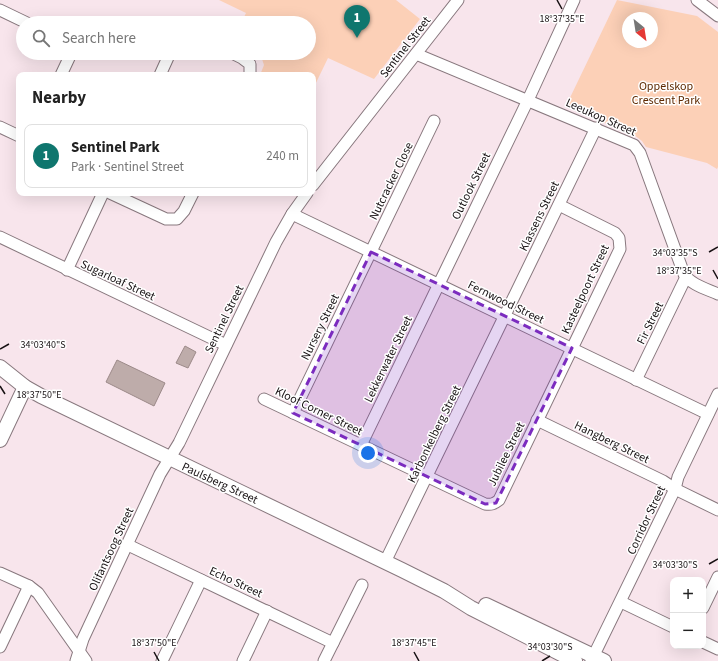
<!DOCTYPE html>
<meta charset="utf-8">
<style>
body{margin:0;font-family:"Source Sans 3",sans-serif;background:#f6f6f6;color:#222}
.controls{position:absolute;right:12px;bottom:12px;display:grid;overflow:hidden;border-radius:8px;box-shadow:0 4px 16px #0002}
.controls button{width:36px;height:36px;display:grid;place-items:center;padding:0;border:0;border-bottom:1px solid #e0e0e0;background:#fff;color:#222;font:20px sans-serif}
.compass{position:absolute;left:622px;top:12px;width:36px;height:36px;border-radius:50%;background:#fff;box-shadow:0 4px 16px #0002;rotate:150deg}
.you{position:absolute;left:368px;top:453px;width:14px;height:14px;margin:-10px;border:3px solid #fff;border-radius:50%;background:#1a73e8;box-shadow:0 0 0 6px #1a73e833}
.badge{display:grid;place-items:center;width:26px;height:26px;border-radius:50%;background:#0f766e;color:#fff;font-size:13px;font-weight:700}
.pin{position:absolute;translate:-50% -33px;filter:drop-shadow(0 1px 2px #0008)}
.pin::after{content:'';position:absolute;top:21px;width:14px;height:12px;background:inherit;clip-path:polygon(0 0,100% 0,50% 100%)}
.list{margin:0;padding:0;list-style:none}
h2{display:flex;justify-content:space-between;align-items:center;height:52px;margin:0;padding:0 16px;font-size:17px}
h2 small{font-size:13px;font-weight:400;color:#767676}
.list li{display:grid;grid-template-columns:26px 1fr auto;gap:12px;align-items:center;box-sizing:border-box;height:64px;margin:0 8px 8px;padding:0 8px;border:1px solid #e0e0e0;border-radius:8px}
.list b{display:block;font-size:15px;white-space:nowrap}
.list p{margin:0;font-size:13px;white-space:nowrap;color:#767676}
.list em{font-size:13px;font-style:normal;color:#767676}
.icon{flex:none;width:22px;height:22px;fill:none;stroke:currentColor;stroke-width:2;stroke-linecap:round;stroke-linejoin:round}
.map{position:relative;flex:none;width:718px;height:661px;overflow:hidden}
.search{position:absolute;background:#fff;box-shadow:0 4px 16px #0002;left:16px;top:16px;width:300px;height:44px;display:flex;align-items:center;gap:10px;box-sizing:border-box;padding:0 14px;border-radius:22px;color:#767676;font-size:15px}
.panel{position:absolute;background:#fff;box-shadow:0 4px 16px #0002;left:16px;top:72px;width:300px;height:124px;border-radius:8px}
.map>svg:first-child{display:block}
.green{fill:#fcd0b7;fill-rule:evenodd}
.building{fill:#beacaa;stroke:#9c8a89}
.lines{fill:none;stroke-linecap:round;stroke-linejoin:round}
.minor-casing{stroke:#88787e;stroke-width:13}
.tertiary-casing{stroke:#88787e;stroke-width:16}
.minor{stroke:#fff;stroke-width:11}
.tertiary{stroke:#fff;stroke-width:14}
.marked{fill:#7b2cbf;fill-opacity:0.2;stroke:#7b2cbf;stroke-width:3;stroke-dasharray:8 5;stroke-linejoin:round}
.ticks{fill:none;stroke:#171113;stroke-width:1.5}
.labels{text-anchor:middle;stroke-width:3;stroke-linejoin:round;paint-order:stroke}
.street-label{font-size:12px;fill:#171113;stroke:#fff}
.park-label{font-size:12px;fill:#5e2a02;stroke:#fff}
.ticks-label{font-size:10px;text-anchor:middle;fill:#171113;stroke:#fff;stroke-width:3;stroke-linejoin:round;paint-order:stroke}
</style>
<div class="map">
<svg width="718" height="661" viewBox="0 0 718 661">
<rect width="100%" height="100%" fill="#f8e5ec"/>
<!-- green -->
<g class="green">
<path d="M219 0H396L420 19 374 79 328 58 313 89V75H260L264 65 262 59 250 53H309V23H241L246 13Z"/>
<path d="M617 0 697 16 718 32V167L717 169 707 163 646 147 642 141 634 135 566 106ZM628 18H652V42H628Z"/>
</g>
<!-- building -->
<g class="building">
<path d="M185 346 196 352 188 368 176 363Z"/>
<path d="M117 360 165 383 154 406 106 382Z"/>
</g>
<g class="lines">
<!-- minor casing -->
<g class="minor-casing">
<g id="minor">
<path d="M697 0 718 16"/>
<path d="M0 10 27 23"/>
<path d="M232 53 242 58 250 64V75"/>
<path d="M416 54 634 145 640 153 684 274C691 285 707 289 718 294"/>
<path d="M61 75 69 58 70 53"/>
<path d="M160 75 170 53"/>
<path d="M0 127 19 136"/>
<path d="M313 185 458 0"/>
<path d="M110 193 166 219H177L184 211 193 193"/>
<path d="M292 214 708 414"/>
<path d="M0 237 226 345"/>
<path d="M67 270 103 193"/>
<path d="M636 380 686 277"/>
<path d="M264 399 485 504C491 505 494 504 499 500L620 249 619 238 615 233 559 205"/>
<path d="M293 413 434 121"/>
<path d="M537 420 663 481 675 489 718 510"/>
<path d="M361 445 528 100 574 0"/>
<path d="M128 545 333 643"/>
<path d="M385 562 596 128"/>
<path d="M0 573 29 586 38 593 86 661"/>
<path d="M621 602 673 627"/>
<path d="M703 608 718 577"/>
<path d="M703 642 718 649"/>
<path d="M0 647 29 586"/>
<path d="M76 661 83 639 160 474 179 443 276 242 292 214 307 193"/>
<path d="M162 661 201 580"/>
<path d="M243 661 267 611"/>
<path d="M324 661 362 585"/>
<path d="M591 661 675 489 678 477 718 394"/>
</g>
</g>
<!-- tertiary casing -->
<g class="tertiary-casing">
<g id="tertiary">
<path d="M0 367 25 387 41 396 402 570 444 591 471 608 575 661"/>
<path d="M0 440 25 387"/>
<path d="M486 605 604 661"/>
</g>
</g>
<!-- minor -->
<use href="#minor" class="minor"/>
<!-- tertiary -->
<use href="#tertiary" class="tertiary"/>
</g>
<!-- marked area -->
<path class="marked" d="M371 252 572 348 496 503 485 504 293 413Z"/>
<!-- ticks -->
<path class="ticks" d="M557 0 562 9M709 252 718 247M713 270 718 279M0 349 9 344M0 386 5 394M709 564 718 559M154 652 159 661M414 652 419 661M542 661 550 656"/>
<g class="labels">
<!-- street labels -->
<g class="street-label">
<text transform="translate(405 47) rotate(-52)" y="4">Sentinel Street</text>
<text transform="translate(601 117) rotate(24)" y="4">Leeukop Street</text>
<text transform="translate(391 181) rotate(-64)" y="4">Nutcracker Close</text>
<text transform="translate(471 186) rotate(-64)" y="4">Outlook Street</text>
<text transform="translate(539 216) rotate(-64)" y="4">Klassens Street</text>
<text transform="translate(118 280) rotate(25)" y="4">Sugarloaf Street</text>
<text transform="translate(585 289) rotate(-65)" y="4">Kasteelpoort Street</text>
<text transform="translate(506 302) rotate(26)" y="4">Fernwood Street</text>
<text transform="translate(224 319) rotate(-64)" y="4">Sentinel Street</text>
<text transform="translate(650 323) rotate(-64)" y="4">Fir Street</text>
<text transform="translate(320 327) rotate(-64)" y="4">Nursery Street</text>
<text transform="translate(388 359) rotate(-64)" y="4">Lekkerwater Street</text>
<text transform="translate(319 411) rotate(26)" y="4">Kloof Corner Street</text>
<text transform="translate(434 434) rotate(-64)" y="4">Karbonkelberg Street</text>
<text transform="translate(612 442) rotate(26)" y="4">Hangberg Street</text>
<text transform="translate(506 454) rotate(-64)" y="4">Jubilee Street</text>
<text transform="translate(220 483) rotate(25)" y="4">Paulsberg Street</text>
<text transform="translate(646 520) rotate(-65)" y="4">Corridor Street</text>
<text transform="translate(111 549) rotate(-65)" y="4">Olifantsoog Street</text>
<text transform="translate(236 582) rotate(25)" y="4">Echo Street</text>
</g>
<!-- park labels -->
<g class="park-label">
<text x="666" y="90">Oppelskop<tspan x="666" dy="14">Crescent Park</tspan></text>
</g>
</g>
<g class="ticks-label">
<text x="562" y="22">18°37'35"E</text>
<text x="675" y="256">34°03'35"S</text>
<text x="679" y="274">18°37'35"E</text>
<text x="43" y="348">34°03'40"S</text>
<text x="39" y="398">18°37'50"E</text>
<text x="675" y="568">34°03'30"S</text>
<text x="154" y="646">18°37'50"E</text>
<text x="414" y="646">18°37'45"E</text>
<text x="550" y="650">34°03'30"S</text>
</g>
</svg>
<div class="controls">
<button>+</button>
<button>−</button>
</div>
<svg class="compass" viewBox="-18 -18 36 36"><path d="M0-13l5 13h-10z" fill="#e53935"/><path d="M0 13l5-13h-10z" fill="#767676"/></svg>
<div class="you"></div>
<div class="pin badge" style="left:357px;top:38px">1</div>
<div class="search"><svg class="icon" aria-label="search" viewBox="0 0 24 24"><circle cx="10" cy="10" r="6"/><path d="M15 15l6 6"/></svg>Search here</div>
<section class="panel">
<h2>Nearby<small></small></h2>
<ul class="list">
<li><span class="badge">1</span><div><b>Sentinel Park</b><p>Park · Sentinel Street</p></div><em>240 m</em></li>
</ul>
</section>
</div>
